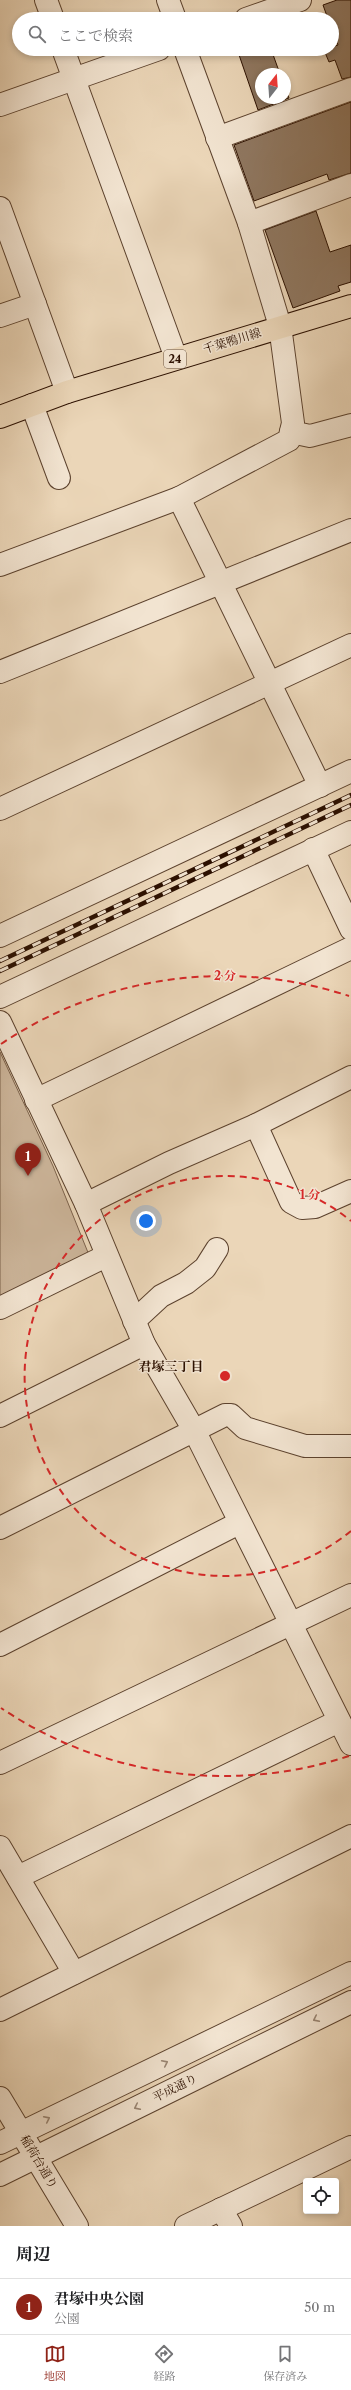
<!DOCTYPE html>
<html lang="ja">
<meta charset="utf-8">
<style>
body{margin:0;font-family:"Libre Caslon Text","Noto Serif JP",serif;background:#f2f2f2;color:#202124}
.controls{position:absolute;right:12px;bottom:12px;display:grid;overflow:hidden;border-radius:4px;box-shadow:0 2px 6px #0003}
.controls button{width:36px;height:36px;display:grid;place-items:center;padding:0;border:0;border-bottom:1px solid #e0e0e0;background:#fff;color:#202124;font:20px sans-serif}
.compass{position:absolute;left:255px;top:68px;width:36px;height:36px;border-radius:50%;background:#fff;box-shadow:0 2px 6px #0003;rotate:17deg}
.you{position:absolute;left:146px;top:1221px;width:14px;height:14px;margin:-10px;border:3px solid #fff;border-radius:50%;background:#1a73e8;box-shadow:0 0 0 6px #1a73e833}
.badge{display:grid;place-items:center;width:26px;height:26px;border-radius:50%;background:#8f2418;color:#fff;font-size:13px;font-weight:700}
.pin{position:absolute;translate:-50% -33px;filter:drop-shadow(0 1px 2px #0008)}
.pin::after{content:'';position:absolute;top:21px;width:14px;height:12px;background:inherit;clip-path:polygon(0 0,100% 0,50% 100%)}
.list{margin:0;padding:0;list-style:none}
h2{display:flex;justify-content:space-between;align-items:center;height:52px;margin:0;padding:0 16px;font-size:17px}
h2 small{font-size:13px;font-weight:400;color:#757577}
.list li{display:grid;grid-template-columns:26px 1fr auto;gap:12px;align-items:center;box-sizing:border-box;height:56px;padding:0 16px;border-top:1px solid #e0e0e0}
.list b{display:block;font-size:15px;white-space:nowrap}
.list p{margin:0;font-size:13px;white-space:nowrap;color:#757577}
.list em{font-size:13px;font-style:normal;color:#757577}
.icon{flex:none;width:22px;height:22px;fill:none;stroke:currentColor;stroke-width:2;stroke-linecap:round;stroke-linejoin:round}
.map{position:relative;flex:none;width:351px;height:2226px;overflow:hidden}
.search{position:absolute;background:#fff;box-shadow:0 2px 6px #0003;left:12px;right:12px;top:12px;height:44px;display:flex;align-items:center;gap:10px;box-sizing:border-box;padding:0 14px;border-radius:22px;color:#757577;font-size:15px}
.sheet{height:108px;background:#fff}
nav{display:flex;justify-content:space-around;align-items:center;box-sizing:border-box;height:56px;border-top:1px solid #e0e0e0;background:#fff;font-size:11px;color:#757577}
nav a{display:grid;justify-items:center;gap:2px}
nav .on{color:#8f2418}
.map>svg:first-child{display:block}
.green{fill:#cbb499;stroke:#7c624c}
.building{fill:#8f7760;stroke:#2c1000}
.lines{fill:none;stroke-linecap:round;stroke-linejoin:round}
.minor-casing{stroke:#5c422e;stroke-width:24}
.major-casing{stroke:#2c1000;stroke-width:24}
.minor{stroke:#f2e4d1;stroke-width:22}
.major{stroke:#ebd6b8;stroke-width:22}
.rail-casing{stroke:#2c1000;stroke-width:4.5}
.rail{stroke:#f2e4d1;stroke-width:3;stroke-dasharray:9;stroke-linecap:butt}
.oneway{stroke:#998573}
.ring{fill:none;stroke:#d62828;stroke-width:2;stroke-dasharray:7 5}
.labels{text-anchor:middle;stroke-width:3;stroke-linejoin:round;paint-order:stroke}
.shield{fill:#f2e4d1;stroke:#67503f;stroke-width:1}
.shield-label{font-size:11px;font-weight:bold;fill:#2c1000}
.street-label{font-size:12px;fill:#2c1000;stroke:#f2e4d1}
.neighbourhood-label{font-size:13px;font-weight:bold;fill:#2c1000;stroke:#f2e4d1}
.centre{fill:#d62828;stroke:#f2e4d1;stroke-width:2}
.ring-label{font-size:12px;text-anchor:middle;font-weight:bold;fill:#d62828;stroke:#f2e4d1;stroke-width:3;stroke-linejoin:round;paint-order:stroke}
</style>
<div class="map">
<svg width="351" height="2226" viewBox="0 0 351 2226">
<rect width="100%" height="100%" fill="#ebd6b8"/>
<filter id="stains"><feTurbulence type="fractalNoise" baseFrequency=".005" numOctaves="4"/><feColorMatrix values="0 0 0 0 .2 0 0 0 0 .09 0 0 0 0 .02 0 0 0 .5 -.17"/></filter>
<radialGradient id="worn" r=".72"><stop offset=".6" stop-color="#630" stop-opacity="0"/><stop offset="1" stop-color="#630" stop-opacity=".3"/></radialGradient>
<!-- green -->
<path class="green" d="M0 1052 53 1166 89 1255 0 1299Z"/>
<!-- building -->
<g class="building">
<path d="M337 0H351V77L342 79 335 60 329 62 324 50 332 49V47L338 45 332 30V19H328L323 5Z"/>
<path d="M237 49H271L280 74H261V98H285V88L289 98 258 110Z"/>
<path d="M351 102V173L329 180 327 174 254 201 234 145Z"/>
<path d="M316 211 330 252 351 245V282L338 286 340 291 293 308 265 230Z"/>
</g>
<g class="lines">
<!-- minor casing -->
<g class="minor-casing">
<g id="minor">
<path d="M46 0 53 19"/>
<path d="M168 0 175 19"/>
<path d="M246 19 300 0"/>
<path d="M63 49 176 358"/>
<path d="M0 105 159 49"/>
<path d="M217 138 351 89"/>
<path d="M0 208 67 392"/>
<path d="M249 223 351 185"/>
<path d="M0 316 35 304"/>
<path d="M32 405 59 478"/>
<path d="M291 432 310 436 351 425"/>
<path d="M179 498 320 786"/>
<path d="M0 565 179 498 289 440 293 423 280 326 249 223 185 49"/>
<path d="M0 672 351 530"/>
<path d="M0 809 351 645"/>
<path d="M313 849 351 929"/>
<path d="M0 936 351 771"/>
<path d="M0 997 351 832"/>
<path d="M0 1022 86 1204 144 1344 195 1432 351 1744"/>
<path d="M36 1100 351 948"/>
<path d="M256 1125 291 1202 302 1208 315 1207 351 1191"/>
<path d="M86 1204 169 1163 256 1125 351 1077"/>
<path d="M0 1308 106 1256"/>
<path d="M134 1321 161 1296 186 1283 205 1268 217 1249"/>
<path d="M0 1416 144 1344"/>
<path d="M0 1528 225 1415H231L245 1428 305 1446H351"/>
<path d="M0 1645 239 1523"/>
<path d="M0 1763 351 1595"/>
<path d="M0 1847 74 1973"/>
<path d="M18 1877 339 1721"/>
<path d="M0 2010 351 1836"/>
<path d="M0 2098 77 2226"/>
<path d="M0 2143 351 1973"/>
<path d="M0 2175 351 2002"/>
<path d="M221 2209 231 2226"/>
<path d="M186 2226 351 2147"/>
</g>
</g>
<!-- major casing -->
<g class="major-casing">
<path id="major" d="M0 417 67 392 351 306"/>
</g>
<!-- minor -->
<use href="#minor" class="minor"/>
<!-- major -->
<use href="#major" class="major"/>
<!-- rail casing -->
<g class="rail-casing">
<g id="rail">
<path d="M0 961 351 795"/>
<path d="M0 971 351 805"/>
</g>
</g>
<!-- rail -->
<use href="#rail" class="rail"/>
</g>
<!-- one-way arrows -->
<defs><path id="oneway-chevron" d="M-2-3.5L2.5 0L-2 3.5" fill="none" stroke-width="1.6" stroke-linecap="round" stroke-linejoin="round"/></defs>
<g class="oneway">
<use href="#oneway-chevron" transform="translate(316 2019) rotate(154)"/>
<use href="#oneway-chevron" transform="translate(165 2063) rotate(-26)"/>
<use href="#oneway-chevron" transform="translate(137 2107) rotate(154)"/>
<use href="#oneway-chevron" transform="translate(47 2119) rotate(-26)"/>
</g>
<!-- distance rings -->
<g class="ring">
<path d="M351 1531A200 200 0 1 1 351 1221"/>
<path d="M349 1756A400 400 0 0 1 1 1708M1 1044A400 400 0 0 1 349 996"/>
</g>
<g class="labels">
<!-- shield labels -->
<rect class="shield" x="164" y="350" width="22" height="18" rx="3"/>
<g class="shield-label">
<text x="175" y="363">24</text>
</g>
<!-- street labels -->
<g class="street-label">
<text transform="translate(232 341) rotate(-17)" y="4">千葉鴨川線</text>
<text transform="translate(175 2088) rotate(-26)" y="4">平成通り</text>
<text transform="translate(39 2162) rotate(59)" y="4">稲荷台通り</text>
</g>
<!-- neighbourhood labels -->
<g class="neighbourhood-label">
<text x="171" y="1371">君塚三丁目</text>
</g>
</g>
<circle cx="225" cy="1376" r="6" class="centre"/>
<g class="ring-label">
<text x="225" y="980">2 分</text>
<text x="310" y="1199">1 分</text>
</g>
<rect width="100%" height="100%" filter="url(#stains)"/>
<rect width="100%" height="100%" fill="url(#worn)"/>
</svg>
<div class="controls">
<button><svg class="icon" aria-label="locate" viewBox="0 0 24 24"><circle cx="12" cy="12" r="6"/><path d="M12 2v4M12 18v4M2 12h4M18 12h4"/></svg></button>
</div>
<svg class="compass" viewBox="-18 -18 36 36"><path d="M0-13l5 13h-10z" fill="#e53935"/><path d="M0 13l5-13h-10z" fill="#757577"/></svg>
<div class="you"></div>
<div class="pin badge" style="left:28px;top:1176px">1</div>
<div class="search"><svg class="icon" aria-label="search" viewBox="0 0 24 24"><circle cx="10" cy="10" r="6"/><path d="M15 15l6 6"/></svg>ここで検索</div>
</div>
<section class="sheet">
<h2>周辺<small></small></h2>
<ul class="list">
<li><span class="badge">1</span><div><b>君塚中央公園</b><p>公園</p></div><em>50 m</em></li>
</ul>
</section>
<nav>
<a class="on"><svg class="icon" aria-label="map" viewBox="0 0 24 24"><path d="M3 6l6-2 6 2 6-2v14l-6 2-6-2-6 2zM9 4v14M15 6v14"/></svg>地図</a>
<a><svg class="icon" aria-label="directions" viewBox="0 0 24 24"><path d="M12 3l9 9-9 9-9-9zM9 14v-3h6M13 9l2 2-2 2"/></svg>経路</a>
<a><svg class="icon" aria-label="saved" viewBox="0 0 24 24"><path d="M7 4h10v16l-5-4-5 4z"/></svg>保存済み</a>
</nav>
